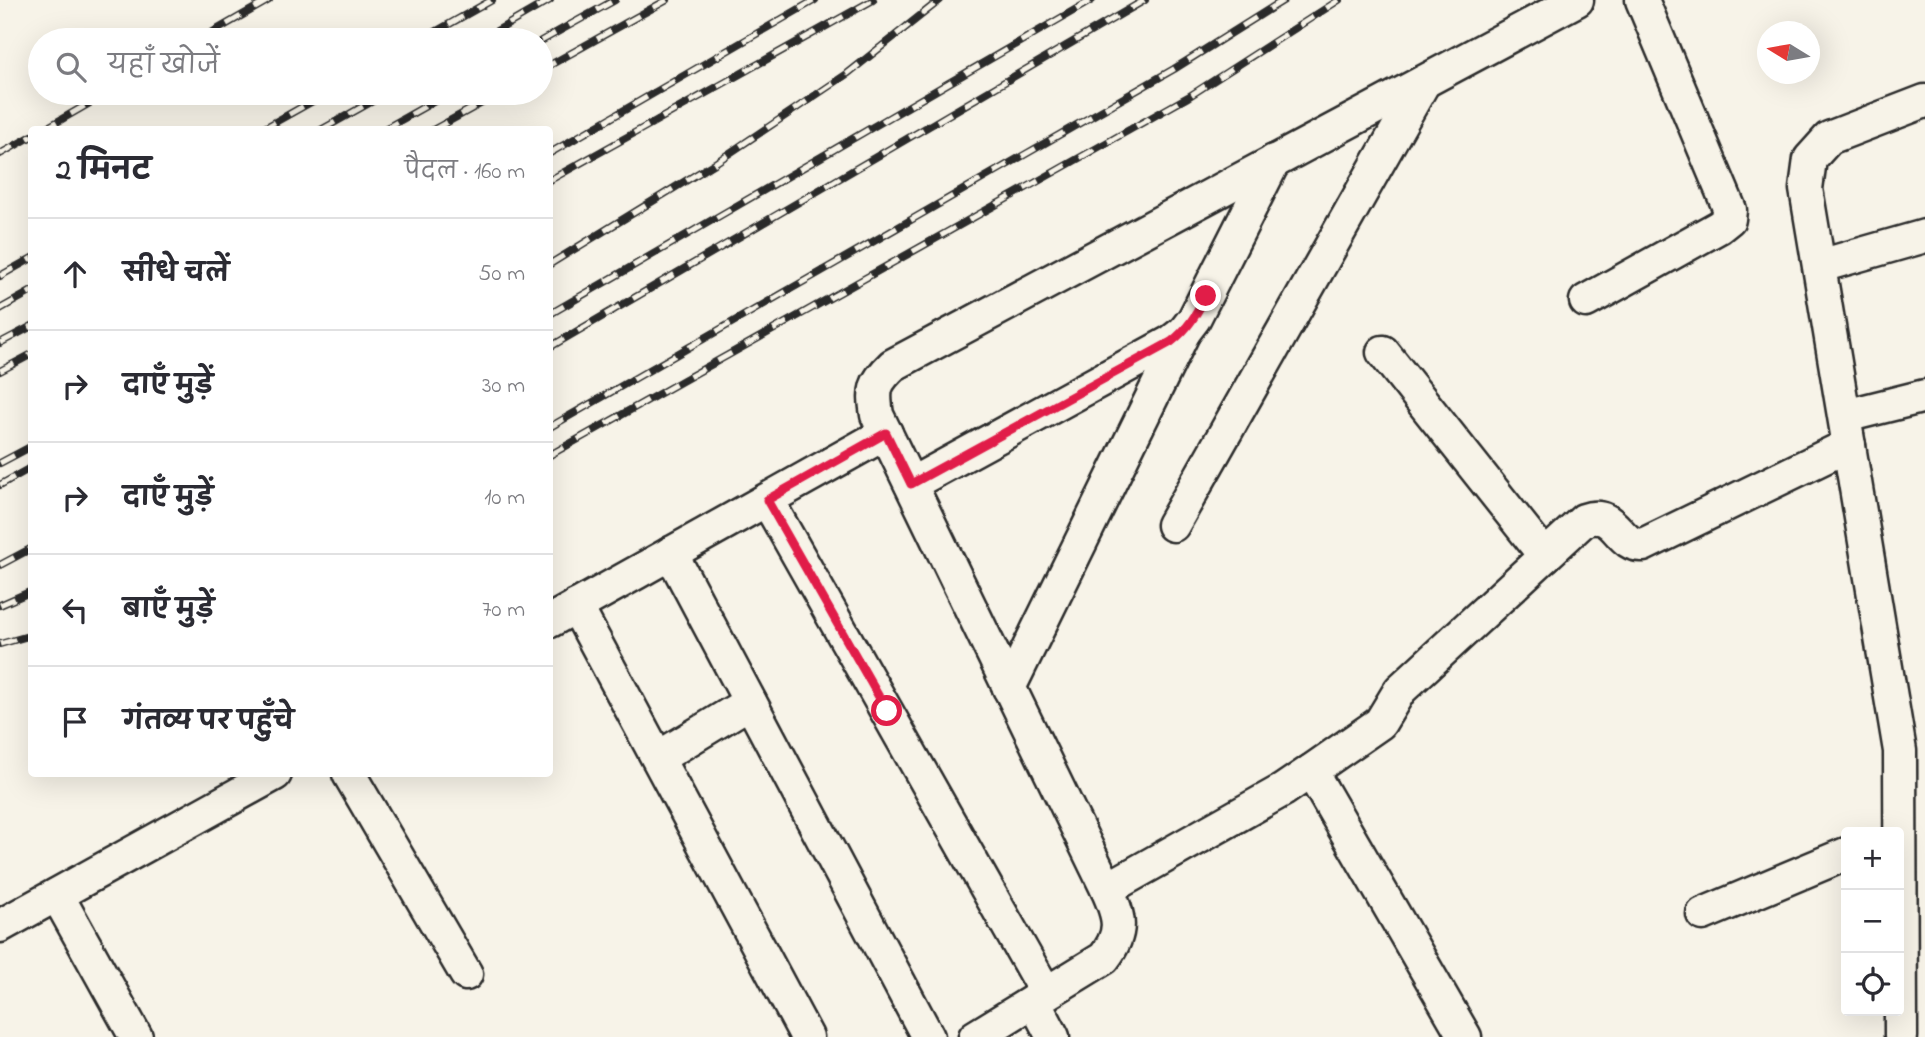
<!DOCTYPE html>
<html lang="hi">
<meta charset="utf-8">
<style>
body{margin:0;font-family:"Indie Flower","Playpen Sans Deva",sans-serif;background:#f2f2f3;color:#2b2b33}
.controls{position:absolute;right:21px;bottom:21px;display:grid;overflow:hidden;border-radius:7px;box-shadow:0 7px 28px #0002}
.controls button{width:63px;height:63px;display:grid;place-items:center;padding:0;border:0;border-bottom:2px solid #e1e1e2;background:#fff;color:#2b2b33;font:35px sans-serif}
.compass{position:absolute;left:1757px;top:21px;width:63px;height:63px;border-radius:50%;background:#fff;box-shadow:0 7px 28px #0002;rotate:281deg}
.stop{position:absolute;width:21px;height:21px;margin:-16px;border:5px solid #e11d48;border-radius:50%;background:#fff}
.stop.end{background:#e11d48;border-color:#fff;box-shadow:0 2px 7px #0008}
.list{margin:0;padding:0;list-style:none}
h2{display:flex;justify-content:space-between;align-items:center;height:91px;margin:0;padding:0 28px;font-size:30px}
h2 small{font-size:23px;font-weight:400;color:#7c7c81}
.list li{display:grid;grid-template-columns:46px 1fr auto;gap:21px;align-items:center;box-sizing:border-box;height:112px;padding:0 28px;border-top:2px solid #e1e1e2}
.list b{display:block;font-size:26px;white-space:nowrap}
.list em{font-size:23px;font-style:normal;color:#7c7c81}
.icon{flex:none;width:38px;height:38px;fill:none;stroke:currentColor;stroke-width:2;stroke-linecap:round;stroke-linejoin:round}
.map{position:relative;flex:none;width:1925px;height:1037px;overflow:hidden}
.search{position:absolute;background:#fff;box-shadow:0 7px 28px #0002;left:28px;top:28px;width:525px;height:77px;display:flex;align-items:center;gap:18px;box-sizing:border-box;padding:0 24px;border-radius:38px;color:#7c7c81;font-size:26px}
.panel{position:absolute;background:#fff;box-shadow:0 7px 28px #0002;left:28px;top:126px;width:525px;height:651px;border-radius:7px}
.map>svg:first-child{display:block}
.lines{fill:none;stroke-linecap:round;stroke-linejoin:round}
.minor-casing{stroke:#2b2b2b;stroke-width:37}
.minor{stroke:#f7f3e8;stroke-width:32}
.rail-casing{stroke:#2b2b2b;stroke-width:8}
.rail{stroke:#f7f3e8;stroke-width:5;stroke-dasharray:16;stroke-linecap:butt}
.route{stroke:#e11d48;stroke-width:9}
</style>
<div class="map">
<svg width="1925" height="1037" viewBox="0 0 1925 1037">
<rect width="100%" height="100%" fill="#f7f3e8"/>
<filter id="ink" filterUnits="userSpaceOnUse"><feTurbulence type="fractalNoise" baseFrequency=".0143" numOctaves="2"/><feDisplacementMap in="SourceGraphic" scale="14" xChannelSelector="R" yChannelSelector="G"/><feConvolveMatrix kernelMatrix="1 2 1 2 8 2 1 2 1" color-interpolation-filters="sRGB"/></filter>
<g filter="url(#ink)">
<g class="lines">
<!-- minor casing -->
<g class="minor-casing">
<g id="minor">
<path d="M1820 266 1925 236"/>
<path d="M1586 301 1719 227 1729 219 1730 210 1642 0"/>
<path d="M1383 352 1545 556"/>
<path d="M1845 416 1925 396"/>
<path d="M911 484 1171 342 1184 332 1194 319 1274 161"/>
<path d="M767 500 1046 993"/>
<path d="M1173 525 1424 82"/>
<path d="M671 553 928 1037"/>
<path d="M576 606 807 1037"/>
<path d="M550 621 886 433"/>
<path d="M1009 688 1184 332"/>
<path d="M658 758 750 702"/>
<path d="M1311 771 1465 1037"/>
<path d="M349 774 466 974"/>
<path d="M1107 889 1283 790 1311 771 1380 723 1400 690 1584 520C1617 508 1617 547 1643 545L1849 445"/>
<path d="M57 895 136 1037"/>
<path d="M1703 914 1846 854"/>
<path d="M0 926 275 774"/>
<path d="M1034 1001 1053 1037"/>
<path d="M975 1037 1104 958C1124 932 1120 918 1107 889L877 415C873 389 874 383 893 365L1577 0"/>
<path d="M1901 1037 1900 751 1806 189 1810 159 1829 138 1925 101"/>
</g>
</g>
<!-- minor -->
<use href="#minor" class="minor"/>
<!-- rail casing -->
<g class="rail-casing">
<g id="rail">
<path d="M199 40 269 0"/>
<path d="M421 40 492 0"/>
<path d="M481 40 550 0"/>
<path d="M541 41 615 0"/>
<path d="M541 70 667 0"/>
<path d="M43 130 107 93"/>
<path d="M261 130 327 93"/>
<path d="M321 130 387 93"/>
<path d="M383 130 449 93"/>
<path d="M433 130 500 93"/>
<path d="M550 153 815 0"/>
<path d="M0 154 32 136"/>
<path d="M550 180 873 0"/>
<path d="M550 264 715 163 847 74 940 0"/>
<path d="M0 276 32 258"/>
<path d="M0 309 32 291"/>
<path d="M550 314 1092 0"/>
<path d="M0 343 32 326"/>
<path d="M550 347 1145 0"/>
<path d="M0 371 32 354"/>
<path d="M550 427 1174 69 1284 0"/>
<path d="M550 455 1188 97 1339 0"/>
<path d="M0 463 32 446"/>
<path d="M0 485 32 467"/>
<path d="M0 565 32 548"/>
<path d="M0 605 32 591"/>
<path d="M0 644 32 635"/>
</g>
</g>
<!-- rail -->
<use href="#rail" class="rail"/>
</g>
</g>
<g class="lines" filter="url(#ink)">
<!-- route -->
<path class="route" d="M887 711 767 500 886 433 911 484 1171 342C1188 329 1196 315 1206 296"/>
</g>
</svg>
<div class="controls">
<button>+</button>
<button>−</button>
<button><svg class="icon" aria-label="locate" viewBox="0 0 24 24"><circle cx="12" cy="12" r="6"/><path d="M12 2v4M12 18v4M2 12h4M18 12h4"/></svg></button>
</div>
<svg class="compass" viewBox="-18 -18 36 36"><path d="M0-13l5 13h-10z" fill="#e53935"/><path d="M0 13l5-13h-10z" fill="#7c7c81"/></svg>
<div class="stop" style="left:887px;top:711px"></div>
<div class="stop end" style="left:1206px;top:296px"></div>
<div class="search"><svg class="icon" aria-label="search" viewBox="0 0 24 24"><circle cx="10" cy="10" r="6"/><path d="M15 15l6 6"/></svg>यहाँ खोजें</div>
<section class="panel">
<h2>2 मिनट<small>पैदल · 160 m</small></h2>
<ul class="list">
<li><svg class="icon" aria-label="ahead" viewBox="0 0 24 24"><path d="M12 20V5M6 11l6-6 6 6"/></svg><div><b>सीधे चलें</b></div><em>50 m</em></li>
<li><svg class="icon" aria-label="right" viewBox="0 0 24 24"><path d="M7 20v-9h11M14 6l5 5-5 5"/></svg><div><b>दाएँ मुड़ें</b></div><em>30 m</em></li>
<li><svg class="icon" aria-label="right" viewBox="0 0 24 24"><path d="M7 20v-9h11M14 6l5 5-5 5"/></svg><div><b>दाएँ मुड़ें</b></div><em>10 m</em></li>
<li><svg class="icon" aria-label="left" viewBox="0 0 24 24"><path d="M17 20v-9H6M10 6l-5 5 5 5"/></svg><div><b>बाएँ मुड़ें</b></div><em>70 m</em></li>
<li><svg class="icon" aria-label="arrive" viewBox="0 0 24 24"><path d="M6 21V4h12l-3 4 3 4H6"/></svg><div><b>गंतव्य पर पहुँचे</b></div></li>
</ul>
</section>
</div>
